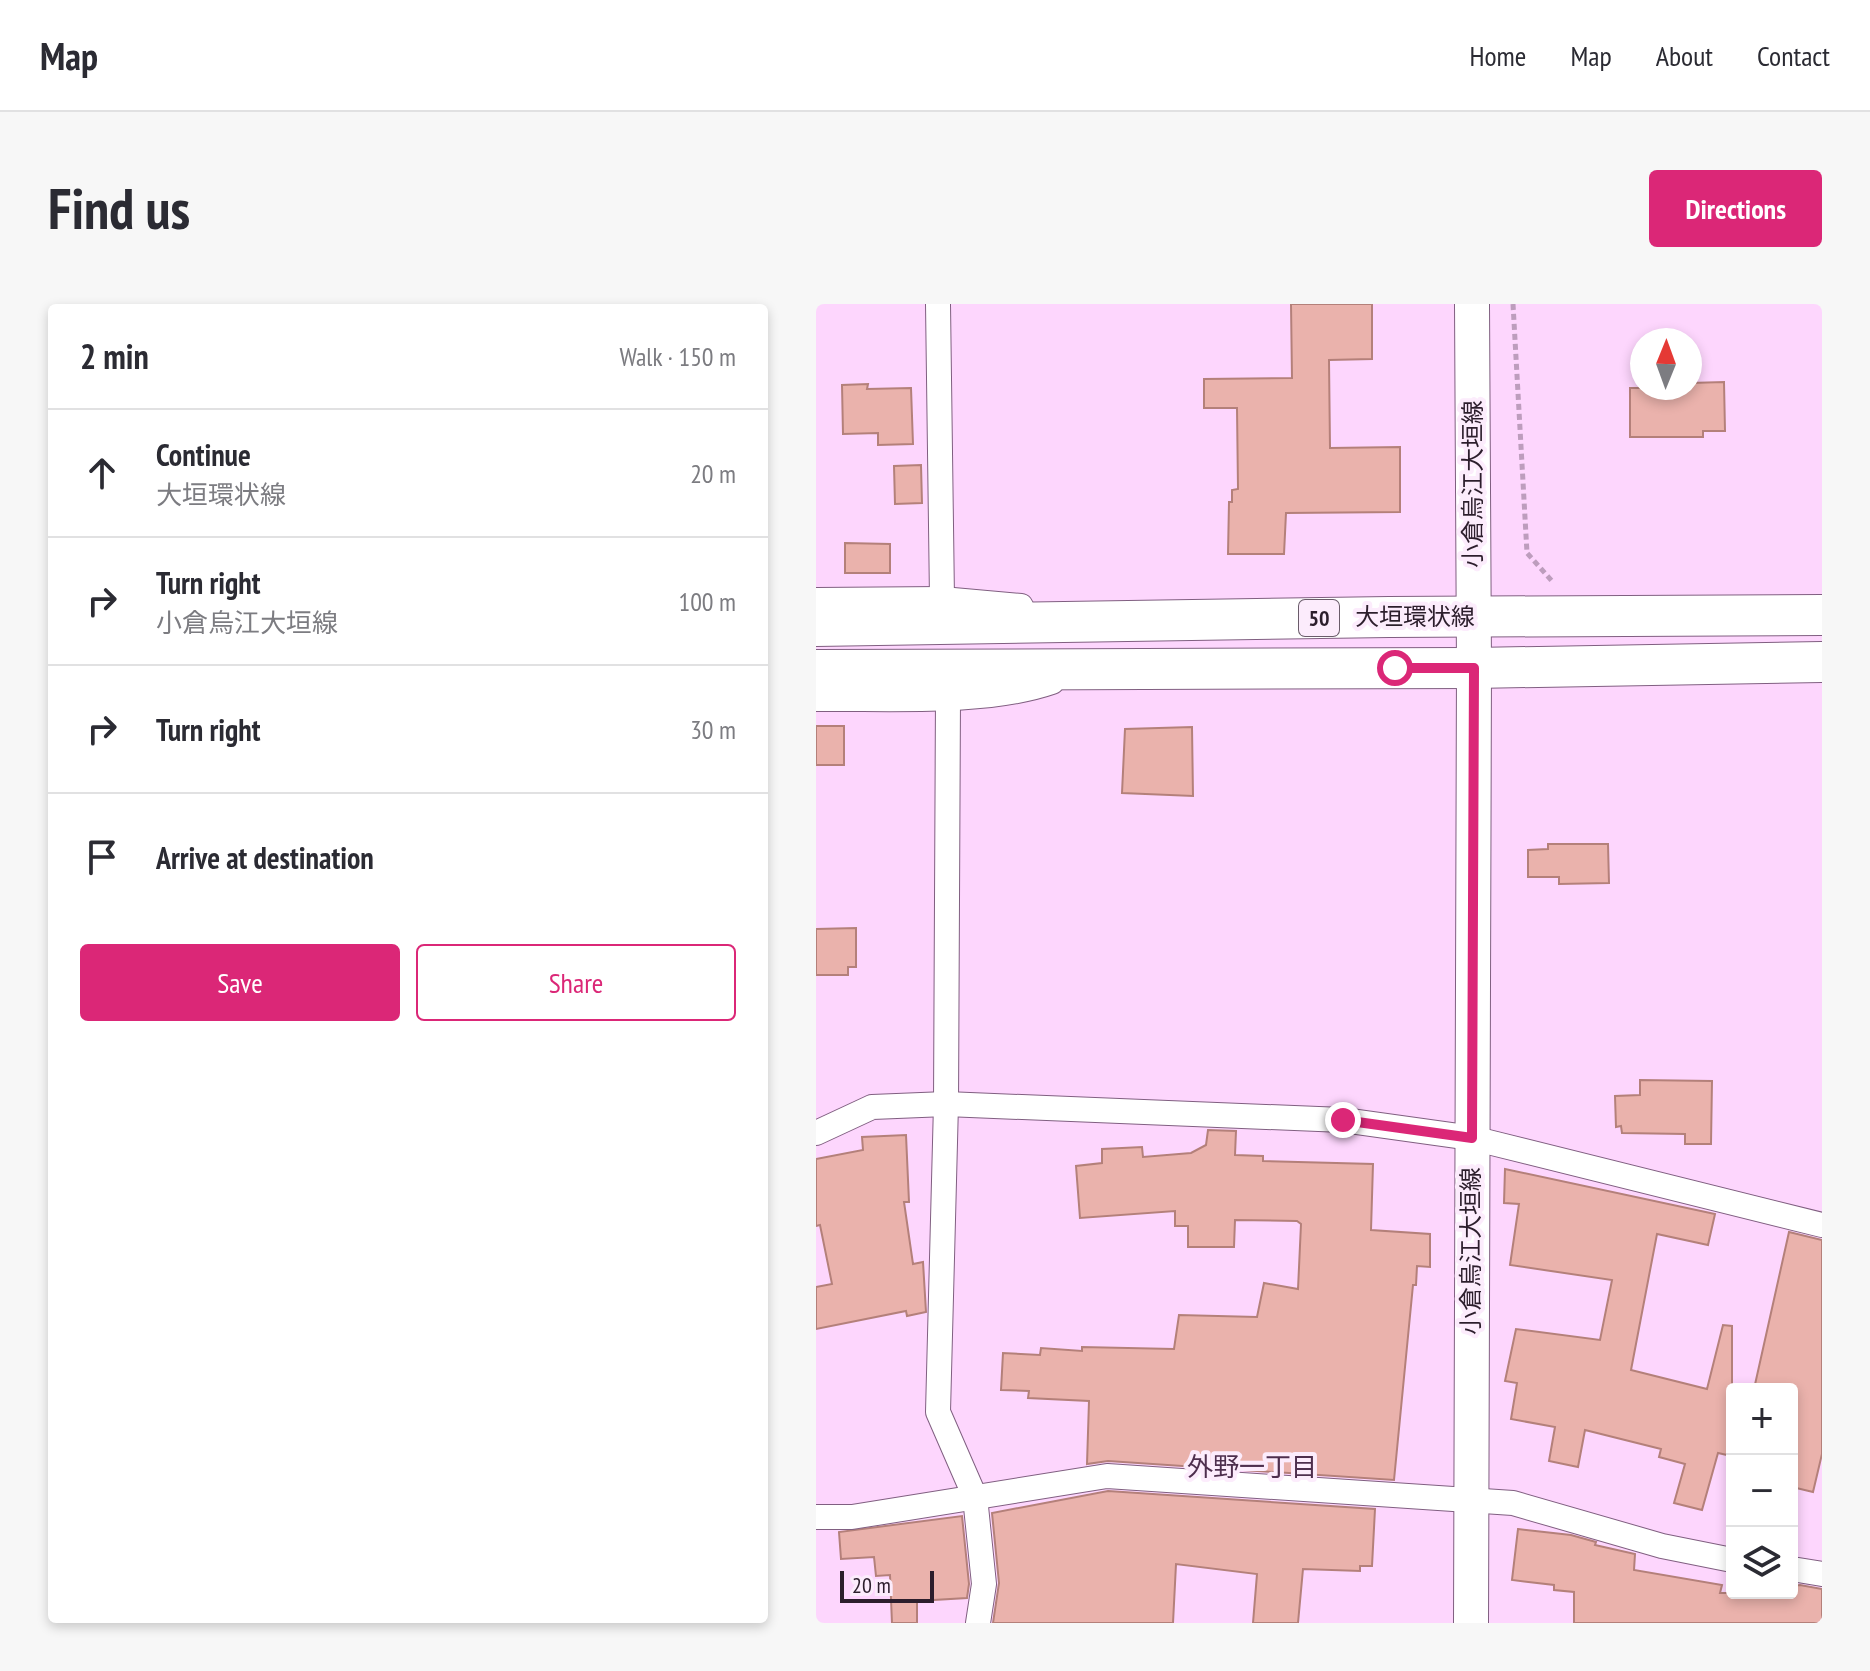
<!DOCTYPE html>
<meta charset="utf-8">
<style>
body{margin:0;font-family:"PT Sans Narrow","Noto Sans JP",sans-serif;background:#f7f7f7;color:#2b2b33}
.controls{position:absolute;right:24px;bottom:24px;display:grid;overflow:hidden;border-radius:8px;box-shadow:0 4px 12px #0003}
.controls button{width:72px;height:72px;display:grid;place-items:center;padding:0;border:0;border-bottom:2px solid #e1e1e2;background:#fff;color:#2b2b33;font:40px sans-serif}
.compass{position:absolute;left:814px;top:24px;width:72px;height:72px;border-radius:50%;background:#fff;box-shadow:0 4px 12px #0003;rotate:1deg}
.scale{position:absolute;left:24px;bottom:20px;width:94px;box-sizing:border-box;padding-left:8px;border:4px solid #2c1e2c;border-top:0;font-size:22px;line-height:28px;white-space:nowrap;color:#2c1e2c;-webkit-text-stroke:6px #fcecfc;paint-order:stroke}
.stop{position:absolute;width:24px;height:24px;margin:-18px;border:6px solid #db2777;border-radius:50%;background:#fff}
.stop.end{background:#db2777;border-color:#fff;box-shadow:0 2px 8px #0008}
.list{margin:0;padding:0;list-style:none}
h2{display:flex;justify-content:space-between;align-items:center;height:104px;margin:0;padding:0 32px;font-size:34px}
h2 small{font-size:26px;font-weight:400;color:#7c7c81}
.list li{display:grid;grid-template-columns:52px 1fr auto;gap:24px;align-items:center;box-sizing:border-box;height:128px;padding:0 32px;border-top:2px solid #e1e1e2}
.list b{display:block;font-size:30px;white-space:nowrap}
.list p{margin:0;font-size:26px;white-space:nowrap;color:#7c7c81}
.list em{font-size:26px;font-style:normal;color:#7c7c81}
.actions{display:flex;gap:16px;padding:24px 32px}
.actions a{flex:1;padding:18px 0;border:2px solid #db2777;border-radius:8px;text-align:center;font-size:28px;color:#db2777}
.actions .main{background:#db2777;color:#fff}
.icon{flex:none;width:44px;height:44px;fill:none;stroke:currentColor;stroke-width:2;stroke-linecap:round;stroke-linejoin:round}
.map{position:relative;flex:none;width:1006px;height:1319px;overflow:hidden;border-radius:8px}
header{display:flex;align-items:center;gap:48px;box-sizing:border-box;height:112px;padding:0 40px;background:#fff;border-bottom:2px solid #e1e1e2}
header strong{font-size:38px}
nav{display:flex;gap:44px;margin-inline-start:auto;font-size:28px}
.intro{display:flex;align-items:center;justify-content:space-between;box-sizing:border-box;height:192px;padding:0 48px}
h1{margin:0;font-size:56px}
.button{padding:20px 36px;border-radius:8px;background:#db2777;color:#fff;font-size:28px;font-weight:700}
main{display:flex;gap:48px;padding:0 48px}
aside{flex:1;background:#fff;border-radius:8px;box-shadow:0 4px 12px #0003}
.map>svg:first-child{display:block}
.building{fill:#eab2ac;stroke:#b4807a;stroke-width:2}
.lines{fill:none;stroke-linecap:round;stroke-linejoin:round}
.minor-casing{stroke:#805f81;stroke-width:26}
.secondary-casing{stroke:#805f81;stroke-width:36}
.primary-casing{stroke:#805f81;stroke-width:42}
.path{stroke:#bd9dbd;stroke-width:5;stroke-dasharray:6 4;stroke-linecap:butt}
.minor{stroke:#fff;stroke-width:24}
.secondary{stroke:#fff;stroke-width:34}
.primary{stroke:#fff;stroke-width:40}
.route{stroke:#db2777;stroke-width:10}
.labels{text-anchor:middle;stroke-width:8;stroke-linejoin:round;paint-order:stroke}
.shield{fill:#fcecfc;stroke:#6a5c6a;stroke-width:2}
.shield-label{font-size:22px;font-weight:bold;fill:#2c1e2c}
.street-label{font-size:24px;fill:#2c1e2c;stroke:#fcecfc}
.neighbourhood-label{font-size:26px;fill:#4e2f4e;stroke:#fcecfc}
</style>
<header>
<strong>Map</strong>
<nav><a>Home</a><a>Map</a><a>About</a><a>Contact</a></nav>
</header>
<div class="intro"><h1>Find us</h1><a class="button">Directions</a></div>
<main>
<aside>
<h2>2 min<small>Walk · 150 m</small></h2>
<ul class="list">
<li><svg class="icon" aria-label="ahead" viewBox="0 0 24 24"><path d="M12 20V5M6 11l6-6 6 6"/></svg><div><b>Continue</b><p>大垣環状線</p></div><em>20 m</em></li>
<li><svg class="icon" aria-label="right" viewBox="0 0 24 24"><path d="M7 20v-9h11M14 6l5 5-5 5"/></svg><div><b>Turn right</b><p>小倉烏江大垣線</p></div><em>100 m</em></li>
<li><svg class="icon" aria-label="right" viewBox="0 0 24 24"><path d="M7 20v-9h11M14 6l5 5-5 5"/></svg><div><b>Turn right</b></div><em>30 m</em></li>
<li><svg class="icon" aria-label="arrive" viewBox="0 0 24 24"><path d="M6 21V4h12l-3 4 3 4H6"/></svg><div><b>Arrive at destination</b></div></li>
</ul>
<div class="actions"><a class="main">Save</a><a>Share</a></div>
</aside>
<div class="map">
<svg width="1006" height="1319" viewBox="0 0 1006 1319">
<rect width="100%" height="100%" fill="#fdd6fd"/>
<!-- building -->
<g class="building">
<path d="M475 0H556V55L513 56 514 144 584 143V208L470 209 468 250H412L413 198H416V186L422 185 421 104H388V75L476 74Z"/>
<path d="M908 78 909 127H887V133H814V84H874V79Z"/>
<path d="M52 80 51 85 95 84 97 140 62 141V129L27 130 26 81Z"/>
<path d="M105 161 106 199 79 200 78 162Z"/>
<path d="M29 239 74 240V269H29Z"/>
<rect x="0" y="422" width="28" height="39"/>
<path d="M376 423 377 492 306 489 309 425Z"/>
<path d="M732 540H792L793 579 743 580V573H712V546L732 545Z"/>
<path d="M40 624V663H32V671H0V625Z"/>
<path d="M824 776 896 777 895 840H869V830L806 829 805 822 800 823 799 792 824 791Z"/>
<path d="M392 826 420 827 419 851 447 852V857L557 860 555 926 614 930V963L601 962 600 981H597L578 1176 292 1157 271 1160 273 1097 212 1094 213 1087 185 1086 187 1049 224 1051 225 1044 266 1047V1043L358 1045 363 1011 441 1013 448 979 482 985 485 920 481 917 419 916 418 943H372V922H359V907L264 914 260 862 286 859V845L326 843 327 853 375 849 390 841Z"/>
<path d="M90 831 93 898H88L97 960 107 958 110 1008 91 1012 90 1007 0 1025V983L16 980 4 921 0 922V855L47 846 46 833Z"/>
<path d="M689 865 899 910 892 941 841 930 815 1066 891 1085 907 1021 916 1022V1133L911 1151 902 1149 886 1206 858 1199 869 1160 843 1153 845 1145 769 1126 762 1163 733 1157 739 1123 695 1115 701 1079 689 1077 700 1025 784 1036 796 976 694 961 703 900 688 899Z"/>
<path d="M973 928 1006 936V1150L997 1188 976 1183V1085H938Z"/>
<path d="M292 1187 559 1205 556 1262H544V1267L487 1265 482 1319H437L441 1270 360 1260 357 1319H177L183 1279 176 1209Z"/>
<path d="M146 1212 153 1280 151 1294 101 1297V1319H76L74 1271 60 1272 58 1253 25 1255 23 1228Z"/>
<path d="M702 1225 755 1231 780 1238 779 1241 819 1250 818 1266 906 1281 904 1289H976V1282L984 1281 1006 1285V1319H758V1288L738 1286V1281L696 1276Z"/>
</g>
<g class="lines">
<!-- minor casing -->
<g class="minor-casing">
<g id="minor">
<path d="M122 0 126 295"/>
<path d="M0 296 126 295 205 302"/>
<path d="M132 393 130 800 122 1108 159 1193 168 1280 162 1319"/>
<path d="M0 395C70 394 170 401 236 378"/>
<path d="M0 829 56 803 130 800 527 816 656 834 1006 921"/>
<path d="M0 1213H36L291 1172 697 1199 846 1242 916 1256"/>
<path d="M976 1265 1006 1270"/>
</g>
</g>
<!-- secondary casing -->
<g class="secondary-casing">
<path id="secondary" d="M655 1319 658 364 656 0"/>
</g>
<!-- primary casing -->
<g class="primary-casing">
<g id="primary">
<path d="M0 322 573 313 1006 311"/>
<path d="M0 366 658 364 1006 358"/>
</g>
</g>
<!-- path -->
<path class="path" d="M697 0 711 249 736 277"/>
<!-- minor -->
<use href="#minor" class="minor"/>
<!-- secondary -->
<use href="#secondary" class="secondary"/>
<!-- primary -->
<use href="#primary" class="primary"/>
</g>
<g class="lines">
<!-- route -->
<path class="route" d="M527 816 656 834 658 364H579"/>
</g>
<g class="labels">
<!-- shield labels -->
<rect class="shield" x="483" y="296" width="40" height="36" rx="6"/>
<g class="shield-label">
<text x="503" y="322">50</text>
</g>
<!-- street labels -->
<g class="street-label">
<text transform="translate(657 180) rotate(-90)" y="8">小倉烏江大垣線</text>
<text x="599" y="321">大垣環状線</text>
<text transform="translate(655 947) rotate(-90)" y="8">小倉烏江大垣線</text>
</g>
<!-- neighbourhood labels -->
<g class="neighbourhood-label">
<text x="436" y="1172">外野一丁目</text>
</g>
</g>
</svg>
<div class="controls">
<button>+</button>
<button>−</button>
<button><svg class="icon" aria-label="layers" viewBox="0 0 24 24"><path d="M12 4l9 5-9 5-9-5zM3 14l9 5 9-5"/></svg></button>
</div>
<svg class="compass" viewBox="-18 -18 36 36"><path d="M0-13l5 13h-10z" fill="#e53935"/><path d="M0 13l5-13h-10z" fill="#7c7c81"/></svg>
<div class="scale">20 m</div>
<div class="stop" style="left:579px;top:364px"></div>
<div class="stop end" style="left:527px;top:816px"></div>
</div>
</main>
